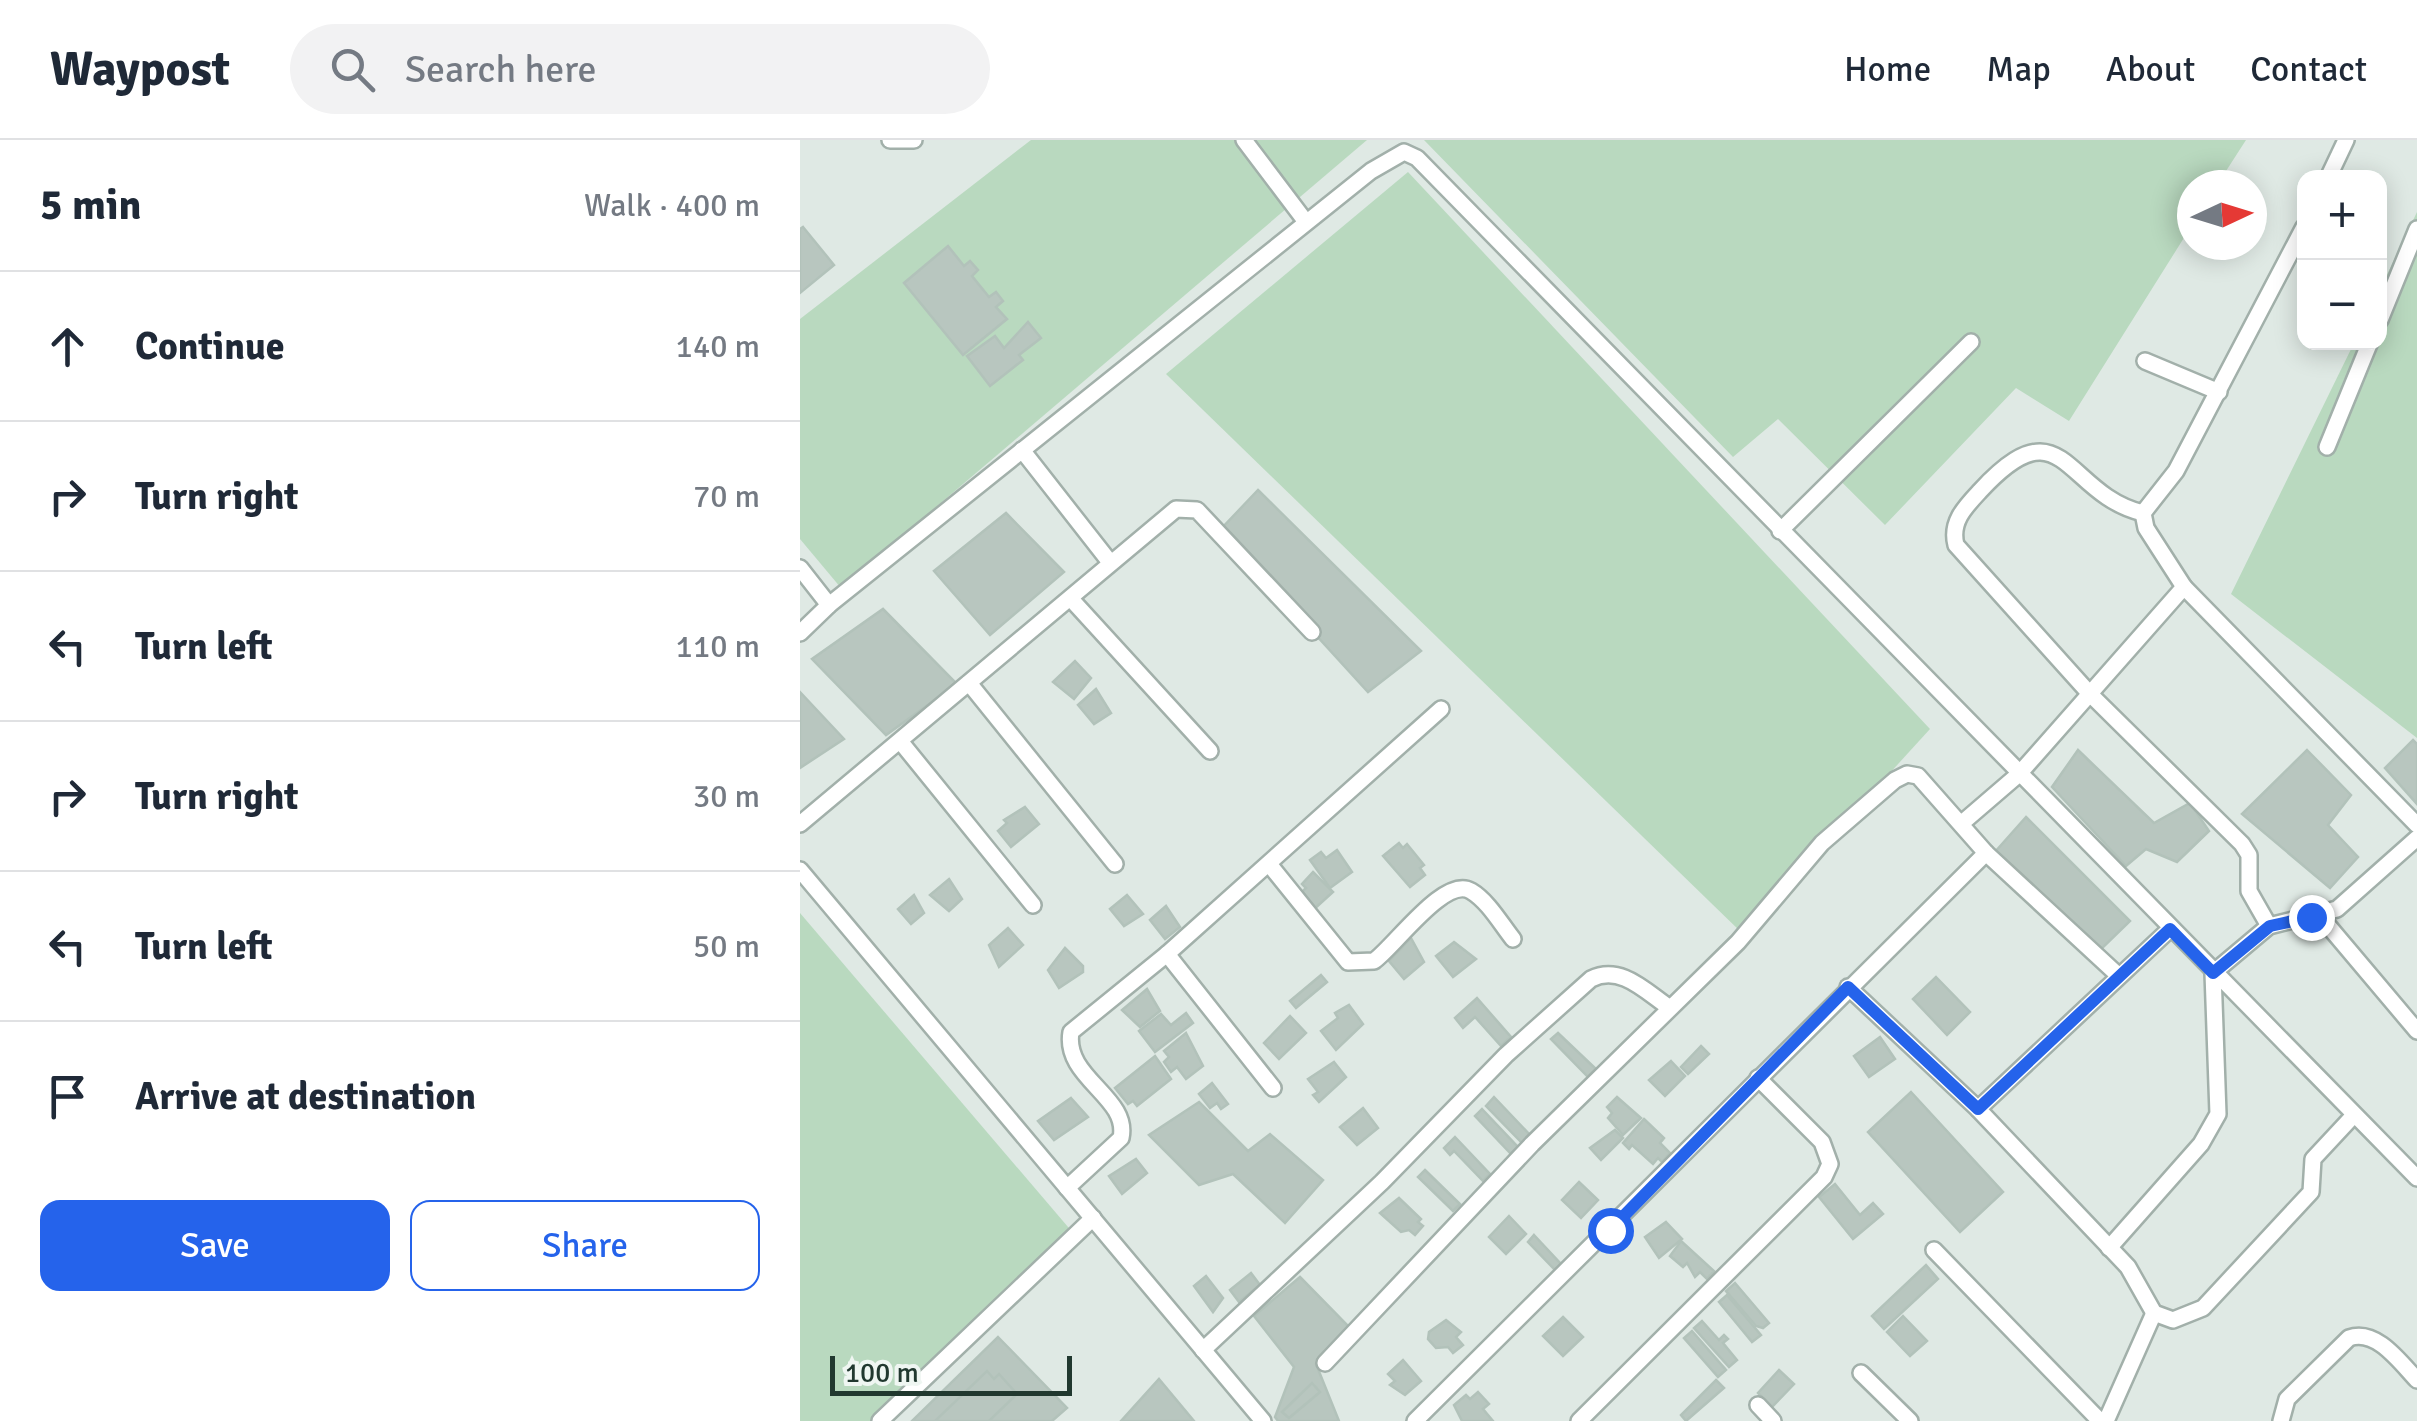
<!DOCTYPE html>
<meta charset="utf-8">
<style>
body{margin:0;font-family:Signika,sans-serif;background:#f2f2f3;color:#1f2937}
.controls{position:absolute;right:30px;top:30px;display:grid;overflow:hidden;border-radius:20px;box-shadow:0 5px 25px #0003}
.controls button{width:90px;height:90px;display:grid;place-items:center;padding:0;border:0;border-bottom:2px solid #e0e1e3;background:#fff;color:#1f2937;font:50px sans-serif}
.compass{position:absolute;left:1377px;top:30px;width:90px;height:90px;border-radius:50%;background:#fff;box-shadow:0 5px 25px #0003;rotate:86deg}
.scale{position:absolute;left:30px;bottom:25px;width:242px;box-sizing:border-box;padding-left:10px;border:5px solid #21382f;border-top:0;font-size:28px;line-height:35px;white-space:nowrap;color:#21382f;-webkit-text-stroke:8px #eff6f2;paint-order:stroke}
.stop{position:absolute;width:30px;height:30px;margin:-22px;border:8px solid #2563eb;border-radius:50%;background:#fff}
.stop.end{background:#2563eb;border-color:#fff;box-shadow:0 2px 10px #0008}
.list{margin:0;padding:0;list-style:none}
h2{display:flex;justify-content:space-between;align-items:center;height:130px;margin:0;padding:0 40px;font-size:42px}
h2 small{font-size:32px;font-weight:400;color:#747a83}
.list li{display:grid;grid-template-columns:65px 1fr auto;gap:30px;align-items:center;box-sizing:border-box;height:150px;padding:0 40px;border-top:2px solid #e0e1e3}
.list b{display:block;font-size:38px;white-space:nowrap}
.list em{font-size:32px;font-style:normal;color:#747a83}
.actions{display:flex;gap:20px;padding:30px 40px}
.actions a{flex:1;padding:22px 0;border:2px solid #2563eb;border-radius:20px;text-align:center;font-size:35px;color:#2563eb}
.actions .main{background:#2563eb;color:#fff}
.icon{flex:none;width:55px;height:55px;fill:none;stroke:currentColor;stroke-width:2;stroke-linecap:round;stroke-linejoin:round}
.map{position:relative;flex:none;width:1617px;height:1281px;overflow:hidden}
header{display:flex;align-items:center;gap:60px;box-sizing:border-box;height:140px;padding:0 50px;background:#fff;border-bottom:2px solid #e0e1e3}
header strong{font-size:48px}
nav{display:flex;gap:55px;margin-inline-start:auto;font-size:35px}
.search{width:700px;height:90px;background:#f2f2f3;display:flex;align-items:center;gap:25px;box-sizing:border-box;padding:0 35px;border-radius:55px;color:#747a83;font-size:38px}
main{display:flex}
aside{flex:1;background:#fff}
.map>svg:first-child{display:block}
.green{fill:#b9d9bf}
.building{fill:#b8c6bf;stroke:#b2c2ba;stroke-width:2.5}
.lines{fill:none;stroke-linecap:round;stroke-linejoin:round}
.minor-casing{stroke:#a2b0aa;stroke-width:20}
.minor{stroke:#fff;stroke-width:15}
.route{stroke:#2563eb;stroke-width:12}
</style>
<header>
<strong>Waypost</strong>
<div class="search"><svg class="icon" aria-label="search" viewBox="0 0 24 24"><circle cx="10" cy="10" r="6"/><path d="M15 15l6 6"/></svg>Search here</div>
<nav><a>Home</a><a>Map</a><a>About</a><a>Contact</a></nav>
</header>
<main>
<aside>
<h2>5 min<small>Walk · 400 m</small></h2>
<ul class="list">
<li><svg class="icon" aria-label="ahead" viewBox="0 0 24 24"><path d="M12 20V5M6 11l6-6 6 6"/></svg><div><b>Continue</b></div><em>140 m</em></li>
<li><svg class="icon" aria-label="right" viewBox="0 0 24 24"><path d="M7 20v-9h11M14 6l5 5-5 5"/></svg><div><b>Turn right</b></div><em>70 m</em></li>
<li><svg class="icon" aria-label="left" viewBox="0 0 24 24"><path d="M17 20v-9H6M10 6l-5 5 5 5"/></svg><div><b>Turn left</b></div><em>110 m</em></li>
<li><svg class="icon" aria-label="right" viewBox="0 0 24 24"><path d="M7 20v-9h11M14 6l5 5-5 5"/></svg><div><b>Turn right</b></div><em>30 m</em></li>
<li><svg class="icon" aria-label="left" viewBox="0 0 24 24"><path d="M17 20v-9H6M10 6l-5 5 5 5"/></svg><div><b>Turn left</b></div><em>50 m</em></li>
<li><svg class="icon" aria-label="arrive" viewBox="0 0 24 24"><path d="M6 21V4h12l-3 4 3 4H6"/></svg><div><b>Arrive at destination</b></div></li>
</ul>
<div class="actions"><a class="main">Save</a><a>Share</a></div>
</aside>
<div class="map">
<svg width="1617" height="1281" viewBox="0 0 1617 1281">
<rect width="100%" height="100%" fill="#dfe9e4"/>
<!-- green -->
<g class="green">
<path d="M231 0H567L41 448 0 399V179Z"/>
<path d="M624 0H1446L1417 45H1392V85L1269 281 1216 248 1085 385 978 279 933 317Z"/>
<path d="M608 32 1130 589 943 794 366 234Z"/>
<path d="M1617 72V598L1431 454 1554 203 1580 202V149Z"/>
<path d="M0 773 274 1094 80 1281H0Z"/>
</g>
<!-- building -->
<g class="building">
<path d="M3 87 34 125 0 153V89Z"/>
<path d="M148 106 164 126 170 121 178 130 172 136 189 157 196 152 203 161 196 167 207 179 163 215 104 143Z"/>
<path d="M228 182 241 198 219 215 223 220 190 246 167 216 195 196 204 208Z"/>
<path d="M458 350 621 511 568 552 420 390Z"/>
<path d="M206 373 264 432 190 495 134 431Z"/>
<path d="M83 469 157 544 86 595 12 519Z"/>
<path d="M275 521 291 538 274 559 253 542Z"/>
<path d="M296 549 311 573 294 584 278 565Z"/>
<path d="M0 552 44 599 0 628Z"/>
<path d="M1613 600 1617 604V664L1585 628Z"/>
<path d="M1278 610 1354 683 1390 663 1409 691 1377 722 1346 709 1326 726 1252 647Z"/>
<path d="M1507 610 1551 655 1528 685 1558 717 1530 748 1442 674Z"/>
<path d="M225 667 239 684 211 707 198 691 207 683 204 680Z"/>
<path d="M1226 677 1330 781 1296 814 1195 712Z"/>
<path d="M599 703 603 708 607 704 624 725 620 728 625 735 610 747 583 716Z"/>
<path d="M537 710 552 732 530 748 510 720 521 712 526 718Z"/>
<path d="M513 732 533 752 512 771 501 753 506 748 502 744Z"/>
<path d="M149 739 162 759 149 771 130 755Z"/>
<path d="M114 755 124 773 111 784 98 769Z"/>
<path d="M327 755 343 774 324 786 310 769Z"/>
<path d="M366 766 380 787 365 799 350 780Z"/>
<path d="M208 788 223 805 199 827 189 805Z"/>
<path d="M611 798 624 822 604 839 589 821Z"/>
<path d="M654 802 676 819 653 837 636 816Z"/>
<path d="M265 808 283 826V832L259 848 248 830Z"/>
<path d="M521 835 527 842 496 868 490 861Z"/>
<path d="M1136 837 1170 872 1147 895 1113 859Z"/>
<path d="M347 849 360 871 340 887 322 870Z"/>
<path d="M677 858 711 897 701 906 675 877 663 888 655 878Z"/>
<path d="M549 865 563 884 536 910 521 891 538 878 535 873Z"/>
<path d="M386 873 393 883 355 912 339 891 361 874 371 885Z"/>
<path d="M490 876 506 893 479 919 464 903Z"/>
<path d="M386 893 403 926 386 939 377 927 371 932 364 922 369 917 364 911Z"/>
<path d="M758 893 796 929 788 937 751 899Z"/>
<path d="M1080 897 1095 919 1069 937 1054 916Z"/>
<path d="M901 906 909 914 888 934 881 927Z"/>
<path d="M355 916 371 939 337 966 333 961 328 964 315 948Z"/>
<path d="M871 921 885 936 865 956 849 940Z"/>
<path d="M534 922 546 937 519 962 513 955 518 952 508 939Z"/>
<path d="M412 943 428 964 421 969 417 963 410 968 399 954Z"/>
<path d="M1111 952 1203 1052 1160 1092 1068 992Z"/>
<path d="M694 957 730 995 722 1003 686 966Z"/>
<path d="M817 957 841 978 823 995 808 978 812 973 807 967Z"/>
<path d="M271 958 288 977 254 1000 238 981Z"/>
<path d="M399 962 448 1011 470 994 523 1040 485 1083 433 1034 399 1045 349 995Z"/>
<path d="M563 968 578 988 557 1005 540 987Z"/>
<path d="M682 969 718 1007 711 1014 675 976Z"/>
<path d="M844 979 864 998 860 1003 870 1013 862 1022 858 1018 853 1024 832 1005 829 1009 823 1003Z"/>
<path d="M815 990 823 998 801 1020 790 1008Z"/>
<path d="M655 997 690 1034 683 1041 654 1011 650 1015 644 1008Z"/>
<path d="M336 1019 347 1033 322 1054 309 1036Z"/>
<path d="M625 1030 660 1064 653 1071 618 1037Z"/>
<path d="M779 1042 798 1060 781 1078 762 1060Z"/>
<path d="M1035 1044 1060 1075 1073 1063 1083 1074 1053 1099 1019 1057Z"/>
<path d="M599 1058 621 1079 618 1082 623 1086 615 1095 609 1090 601 1092 580 1073Z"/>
<path d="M709 1076 726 1094 706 1114 689 1097Z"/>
<path d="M866 1082 882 1099 859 1118 845 1097Z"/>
<path d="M734 1095 761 1124 755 1130 728 1102Z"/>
<path d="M881 1101 914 1131 907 1139 900 1132 895 1137 887 1123 883 1127 870 1116Z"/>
<path d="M1126 1125 1138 1139 1084 1189 1072 1176Z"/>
<path d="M451 1133 460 1145 439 1162 430 1150Z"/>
<path d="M406 1136 423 1158 413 1172 394 1146Z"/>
<path d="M500 1137 551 1189 516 1224 539 1281H478L475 1277 494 1227 454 1176Z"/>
<path d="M935 1143 969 1183 963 1188 956 1186 926 1151Z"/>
<path d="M927 1155 961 1195 952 1202 919 1162Z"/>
<path d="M1103 1176 1127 1201 1110 1216 1087 1192Z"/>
<path d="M763 1177 783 1197 763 1216 743 1196Z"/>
<path d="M646 1180 661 1192 656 1197 663 1205 653 1213 648 1207 636 1208 628 1199 629 1192Z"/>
<path d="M902 1181 919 1200 924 1195 928 1199 923 1203 937 1220 929 1227 894 1188Z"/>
<path d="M892 1191 926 1230 918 1237 884 1198Z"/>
<path d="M198 1197 267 1268 252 1281H112Z"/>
<path d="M603 1220 621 1241 605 1255 590 1245 595 1241 588 1234Z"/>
<path d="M979 1230 994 1244 972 1267 958 1253Z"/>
<path d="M187 1231 194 1239 199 1234 217 1254 189 1281H135Z"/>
<path d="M359 1239 394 1281H321Z"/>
<path d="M916 1240 924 1248 886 1281 881 1275Z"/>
<path d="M512 1243 520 1252 489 1278 482 1272Z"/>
<path d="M678 1252 689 1264 683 1269 693 1281H662L654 1265 666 1255 670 1259Z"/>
</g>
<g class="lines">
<!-- minor casing -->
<g class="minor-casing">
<g id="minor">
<path d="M90 0H114"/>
<path d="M444 0 506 82"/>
<path d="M1528 38 1546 0"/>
<path d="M1580 180 1617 89"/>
<path d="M1345 221 1419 252"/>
<path d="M1527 307 1570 202"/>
<path d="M222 310 309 421"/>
<path d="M1343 373C1264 354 1264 260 1180 351 1165 367 1150 382 1156 405L1290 554 1442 704 1449 715V751L1469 786"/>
<path d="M980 391 1171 202"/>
<path d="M0 428 29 465"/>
<path d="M1384 447 1617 685"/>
<path d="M271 459 410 611"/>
<path d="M0 493 29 465 571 31 604 12 617 18 1617 1038"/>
<path d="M169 543 315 724"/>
<path d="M100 601 233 765"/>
<path d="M1162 683 1219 634 1384 447 1346 388 1343 373 1376 331 1504 87"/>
<path d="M0 684 376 369 397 370 512 492"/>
<path d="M1186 713 1319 836"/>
<path d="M469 724 548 822 574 821C595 806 645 735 671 751 688 761 701 784 713 799"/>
<path d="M0 730 463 1281"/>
<path d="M1520 776 1617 891"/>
<path d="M1370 789 1178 969 1328 1127 1354 1173 1373 1180 1403 1168 1511 1052 1513 1019 1554 975"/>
<path d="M367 814 473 948"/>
<path d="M1048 847 1178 969"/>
<path d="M267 1048 321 998C330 957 263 938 271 892L367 814 641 569"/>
<path d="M1309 1108 1401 1004 1418 974 1413 833 1469 786 1537 769 1617 698"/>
<path d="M1134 1110 1300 1281"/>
<path d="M403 1210 582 1042 706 915 791 839C821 824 846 852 870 868"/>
<path d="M525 1223 732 1004 938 802 1022 703 1095 640 1107 634 1118 636 1186 713 615 1281"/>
<path d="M1061 1233 1110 1281"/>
<path d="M958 1265 973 1281"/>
<path d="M80 1281 293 1078"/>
<path d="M779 1281 1024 1037 1030 1024 1022 1002 958 938"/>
<path d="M1306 1281 1354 1173"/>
<path d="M1481 1281 1487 1259 1549 1198C1576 1188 1600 1222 1617 1240"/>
</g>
</g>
<!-- minor -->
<use href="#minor" class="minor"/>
</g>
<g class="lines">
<!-- route -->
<path class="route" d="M810 1090 1048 847 1178 969 1370 789 1413 833 1470 786 1511 777"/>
</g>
</svg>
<div class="controls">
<button>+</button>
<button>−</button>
</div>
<svg class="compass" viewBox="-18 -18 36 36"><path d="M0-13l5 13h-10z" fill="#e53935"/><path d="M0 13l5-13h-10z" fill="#747a83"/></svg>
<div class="scale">100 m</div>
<div class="stop" style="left:810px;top:1090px"></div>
<div class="stop end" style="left:1511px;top:777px"></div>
</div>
</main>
